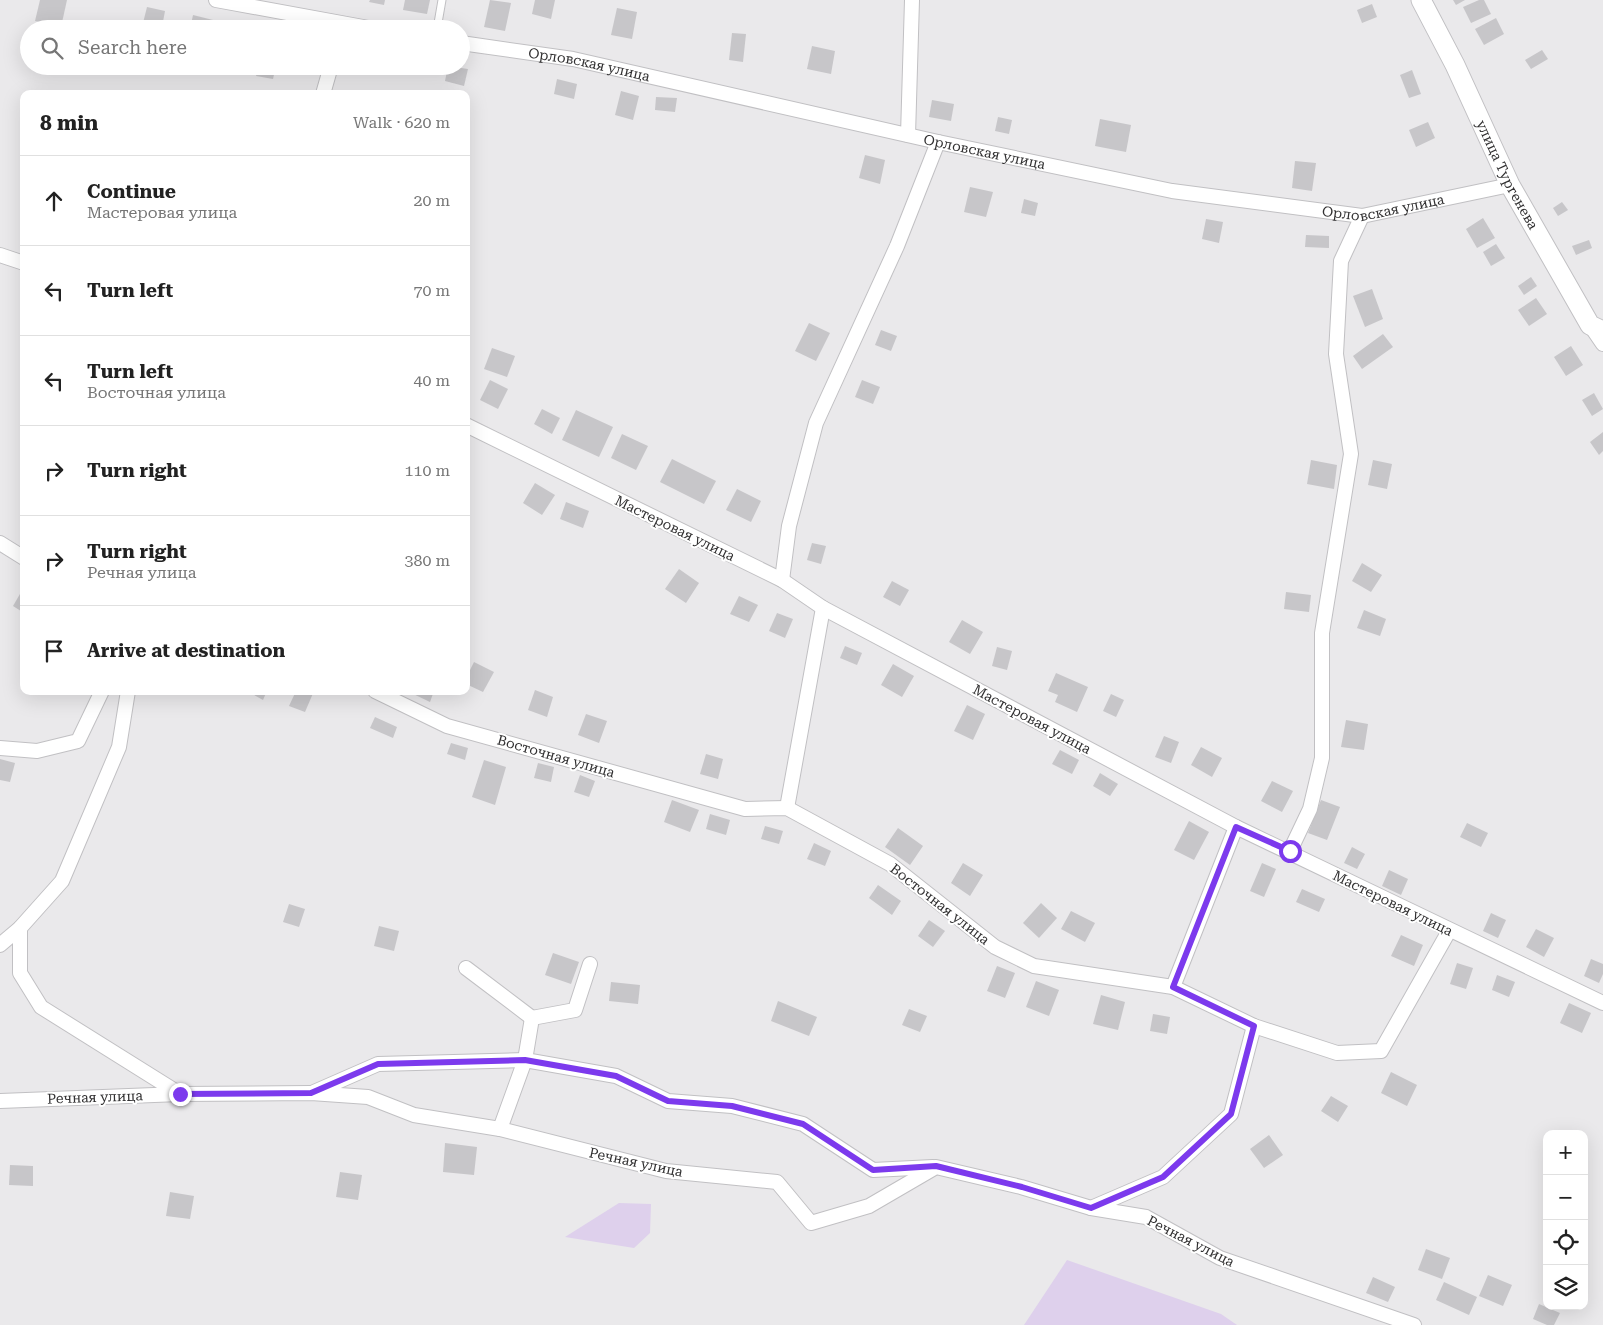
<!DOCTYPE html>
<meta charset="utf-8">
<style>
body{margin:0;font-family:"Roboto Serif",serif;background:#f2f2f2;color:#222}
.controls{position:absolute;right:15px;bottom:15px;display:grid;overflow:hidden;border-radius:10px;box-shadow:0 5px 20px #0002}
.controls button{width:45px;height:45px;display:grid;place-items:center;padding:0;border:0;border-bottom:1px solid #e0e0e0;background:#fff;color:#222;font:25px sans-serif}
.stop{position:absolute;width:15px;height:15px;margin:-11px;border:4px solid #7c3aed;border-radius:50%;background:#fff}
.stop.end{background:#7c3aed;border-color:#fff;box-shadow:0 1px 5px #0008}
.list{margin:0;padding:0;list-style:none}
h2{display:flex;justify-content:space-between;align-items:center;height:65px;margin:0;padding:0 20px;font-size:21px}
h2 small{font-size:16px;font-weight:400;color:#767676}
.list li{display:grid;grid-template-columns:32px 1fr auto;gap:15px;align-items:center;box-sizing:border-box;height:90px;padding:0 20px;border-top:1px solid #e0e0e0}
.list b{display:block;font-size:19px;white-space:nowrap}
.list p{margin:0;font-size:16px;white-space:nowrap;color:#767676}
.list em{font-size:16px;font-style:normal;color:#767676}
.icon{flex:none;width:28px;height:28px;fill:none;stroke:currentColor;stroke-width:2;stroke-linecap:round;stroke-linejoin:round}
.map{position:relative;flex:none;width:1603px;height:1325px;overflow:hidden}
.search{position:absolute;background:#fff;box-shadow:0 5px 20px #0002;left:20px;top:20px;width:450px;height:55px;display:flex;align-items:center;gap:12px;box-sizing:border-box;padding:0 18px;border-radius:28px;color:#767676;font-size:19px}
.panel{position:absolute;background:#fff;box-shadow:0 5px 20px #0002;left:20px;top:90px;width:450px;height:605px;border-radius:10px}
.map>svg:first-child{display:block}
.green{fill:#ded0ec}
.building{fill:#c7c6c9}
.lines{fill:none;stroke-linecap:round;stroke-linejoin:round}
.service-casing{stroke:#c1c0c3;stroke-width:9}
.minor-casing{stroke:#c1c0c3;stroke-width:16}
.secondary-casing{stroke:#c1c0c3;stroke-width:21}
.service{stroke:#fff;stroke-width:7}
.minor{stroke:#fff;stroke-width:14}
.secondary{stroke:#fff;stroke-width:19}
.route{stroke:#7c3aed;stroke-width:6}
.labels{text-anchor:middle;stroke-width:4;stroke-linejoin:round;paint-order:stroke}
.street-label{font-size:14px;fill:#313031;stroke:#fff}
</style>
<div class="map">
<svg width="1603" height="1325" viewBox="0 0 1603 1325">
<rect width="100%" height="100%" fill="#eae9eb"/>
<!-- green -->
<g class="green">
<path d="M619 1203 651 1204 650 1233 634 1248 565 1237Z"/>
<path d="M1067 1260 1221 1314 1237 1325H1024Z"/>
</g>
<!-- building -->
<g class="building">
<path d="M40 0H67L61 27 35 21Z"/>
<path d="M370 0H385L384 5 369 2Z"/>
<path d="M405 0H430L427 14 403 10Z"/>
<path d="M490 0 511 3 505 31 484 27Z"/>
<path d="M535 0H555L551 19 532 14Z"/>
<path d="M1453 0H1465L1456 5Z"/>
<path d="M1479 0H1484L1491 14 1471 23 1463 7Z"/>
<path d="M1372 4 1377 17 1362 23 1357 10Z"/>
<path d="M147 7 165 11 162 27 143 23Z"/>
<path d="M617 8 637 12 632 39 611 35Z"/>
<path d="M193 15 213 20 210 29H190Z"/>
<path d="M1496 18 1504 34 1484 45 1475 29Z"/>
<path d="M732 33 746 34 743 62 729 60Z"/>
<path d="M812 46 835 51 831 74 807 69Z"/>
<path d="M1542 50 1548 59 1531 69 1525 60Z"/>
<path d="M259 66H276L273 79 256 76Z"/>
<path d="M371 66H393L392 72Z"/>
<path d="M448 66 468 69 464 86 445 81Z"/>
<path d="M1412 70 1421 94 1409 98 1400 75Z"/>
<path d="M557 79 577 84 574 99 554 94Z"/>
<path d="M621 91 639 96 633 120 615 115Z"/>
<path d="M656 97 677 98 675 112 655 110Z"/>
<path d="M932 100 954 104 951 121 929 117Z"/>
<path d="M998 117 1012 120 1009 134 995 131Z"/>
<path d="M1100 119 1131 125 1126 152 1095 146Z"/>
<path d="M1428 122 1435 138 1416 147 1409 130Z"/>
<path d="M865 155 885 160 880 184 859 178Z"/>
<path d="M1295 161 1316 163 1312 191 1292 188Z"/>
<path d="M970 187 993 192 986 217 964 212Z"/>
<path d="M1024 199 1038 203 1035 216 1021 213Z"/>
<path d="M1562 202 1568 210 1558 216 1553 208Z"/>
<path d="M1483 218 1495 238 1477 248 1466 229Z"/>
<path d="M1206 219 1223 222 1219 243 1202 239Z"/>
<path d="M1306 235 1329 236V248L1305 247Z"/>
<path d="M1589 240 1592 248 1576 255 1572 246Z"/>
<path d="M1496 244 1505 258 1491 266 1483 252Z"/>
<path d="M1531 277 1537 286 1524 295 1518 286Z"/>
<path d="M1372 289 1383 319 1365 327 1353 296Z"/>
<path d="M1536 298 1547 314 1529 326 1518 310Z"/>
<path d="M809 323 830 333 816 361 795 351Z"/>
<path d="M881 330 897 336 891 351 875 345Z"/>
<path d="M1383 334 1393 347 1362 369 1353 356Z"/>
<path d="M1571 346 1583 365 1566 376 1554 357Z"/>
<path d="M492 348 515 356 507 377 484 369Z"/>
<path d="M490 380 508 389 498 409 480 400Z"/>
<path d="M862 380 880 387 873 404 855 397Z"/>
<path d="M1594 393 1603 409 1592 416 1582 400Z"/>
<path d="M542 409 560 418 552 434 534 424Z"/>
<path d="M576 410 613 427 599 457 562 440Z"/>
<path d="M1603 432V451L1599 455 1590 442Z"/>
<path d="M622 434 648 446 636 470 611 458Z"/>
<path d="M672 459 716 481 704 504 660 482Z"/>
<path d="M1311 460 1337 465 1334 489 1307 484Z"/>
<path d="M1373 460 1392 464 1387 489 1368 485Z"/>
<path d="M535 483 555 495 542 515 523 503Z"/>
<path d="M737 489 761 501 751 522 726 510Z"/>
<path d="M566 502 589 511 583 528 560 519Z"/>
<path d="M812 543 826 546 821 564 807 560Z"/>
<path d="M1362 563 1382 575 1371 592 1352 581Z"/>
<path d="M679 569 699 583 686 603 665 589Z"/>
<path d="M892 581 909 590 900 606 883 597Z"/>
<path d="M24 587V613L13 606Z"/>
<path d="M1286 592 1311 595 1309 612 1284 609Z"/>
<path d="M739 596 758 605 749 622 730 614Z"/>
<path d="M1364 610 1386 619 1380 636 1357 628Z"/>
<path d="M777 613 793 619 785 638 769 631Z"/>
<path d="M962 620 983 632 970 654 949 642Z"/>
<path d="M845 646 862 653 857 665 840 658Z"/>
<path d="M997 647 1012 651 1007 670 992 666Z"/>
<path d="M474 662 494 672 483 692 466 684V678Z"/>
<path d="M893 664 914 676 902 697 881 685Z"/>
<path d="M1056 673 1088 687 1077 712 1055 702 1058 695 1048 691Z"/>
<path d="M535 690 553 697 547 717 528 710Z"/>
<path d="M247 691H267L263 700Z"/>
<path d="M296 691H314L305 712 289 706Z"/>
<path d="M407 691H434L430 702Z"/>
<path d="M1111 694 1124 700 1116 717 1103 711Z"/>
<path d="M967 705 985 714 973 740 954 731Z"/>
<path d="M586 714 607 721 599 743 578 735Z"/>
<path d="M375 717 397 727 393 738 370 728Z"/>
<path d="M1346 720 1368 724 1364 750 1341 747Z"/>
<path d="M1164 736 1179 742 1171 763 1155 757Z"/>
<path d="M451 743 468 748 465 760 447 754Z"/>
<path d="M1201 747 1222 758 1212 777 1191 765Z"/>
<path d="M1060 750 1079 760 1072 774 1052 764Z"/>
<path d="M706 754 723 759 718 779 700 774Z"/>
<path d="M0 759 15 763 10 782 0 780Z"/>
<path d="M484 760 506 767 495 805 472 797Z"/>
<path d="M538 763 554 767 551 782 534 778Z"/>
<path d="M1100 773 1118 784 1110 796 1093 786Z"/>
<path d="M580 775 595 781 589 797 574 792Z"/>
<path d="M1272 781 1293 791 1282 812 1261 801Z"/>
<path d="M672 800 699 810 690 832 664 822Z"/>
<path d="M1321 800 1340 807 1327 840 1308 833Z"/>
<path d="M710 814 730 820 726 835 706 829Z"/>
<path d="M1189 821 1209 832 1194 860 1174 850Z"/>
<path d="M1467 823 1488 833 1481 847 1460 837Z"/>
<path d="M765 826 783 831 779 844 761 839Z"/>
<path d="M898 828 923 846 910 865 885 847Z"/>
<path d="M814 843 831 851 825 866 807 859Z"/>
<path d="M1352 847 1365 854 1357 869 1344 863Z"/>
<path d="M963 863 983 875 970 896 951 883Z"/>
<path d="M1262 863 1276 869 1264 897 1250 891Z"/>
<path d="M1389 870 1408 879 1401 895 1382 886Z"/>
<path d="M878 885 901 901 892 915 869 898Z"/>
<path d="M1302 889 1325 899 1319 912 1296 902Z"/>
<path d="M1041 903 1057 918 1039 938 1023 923Z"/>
<path d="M289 904 305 909 299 927 283 922Z"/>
<path d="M1071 911 1095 923 1085 942 1061 929Z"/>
<path d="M1491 913 1506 920 1498 938 1483 931Z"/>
<path d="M929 920 945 931 933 947 918 936Z"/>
<path d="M379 926 399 931 394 951 374 946Z"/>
<path d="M1536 929 1554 938 1544 957 1526 947Z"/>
<path d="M1401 935 1423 945 1414 966 1391 956Z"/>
<path d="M553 953 579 962 571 984 545 975Z"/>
<path d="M1591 959 1603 964V974L1599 983 1584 976Z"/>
<path d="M1457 963 1473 968 1466 989 1450 984Z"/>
<path d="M997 966 1015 973 1005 998 987 991Z"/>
<path d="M1497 975 1515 982 1509 997 1492 990Z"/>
<path d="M1036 981 1059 990 1049 1016 1026 1007Z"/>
<path d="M611 982 640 985 638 1004 609 1001Z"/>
<path d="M1101 995 1125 1002 1118 1030 1093 1024Z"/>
<path d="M778 1001 817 1017 809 1036 771 1021Z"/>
<path d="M1569 1003 1591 1013 1582 1033 1560 1023Z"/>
<path d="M909 1009 927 1016 920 1032 902 1025Z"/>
<path d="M1153 1014 1170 1017 1167 1034 1150 1031Z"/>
<path d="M1391 1072 1417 1085 1407 1106 1381 1093Z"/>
<path d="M1331 1096 1348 1106 1338 1122 1321 1111Z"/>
<path d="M1269 1135 1283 1155 1264 1168 1250 1149Z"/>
<path d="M445 1143 477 1147 474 1175 443 1172Z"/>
<path d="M10 1165 33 1166V1186L9 1185Z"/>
<path d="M340 1172 362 1175 358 1200 336 1197Z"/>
<path d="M170 1192 194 1196 190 1219 166 1216Z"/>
<path d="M1426 1249 1450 1258 1442 1279 1418 1270Z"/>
<path d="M1488 1275 1512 1285 1503 1306 1479 1296Z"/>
<path d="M1373 1277 1395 1287 1388 1302 1366 1293Z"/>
<path d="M1444 1282 1477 1297 1469 1315 1436 1300Z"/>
<path d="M1539 1304 1560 1313 1554 1325H1547L1533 1319Z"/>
</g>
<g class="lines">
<!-- service casing -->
<g class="service-casing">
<path id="service" d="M437 29 442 0"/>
</g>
<!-- minor casing -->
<g class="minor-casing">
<g id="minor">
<path d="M216 0 374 29"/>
<path id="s1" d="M461 43 573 59 938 142 1172 191 1362 216 1510 185"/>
<path d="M323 94 331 66"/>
<path d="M908 135 912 0"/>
<path d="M0 255 24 263"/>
<path d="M1590 325 1603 344"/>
<path d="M466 425 782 580 823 608 1236 827 1603 1003"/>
<path d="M0 543 24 558"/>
<path d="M782 580 789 526 816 423 897 246 938 142"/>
<path d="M375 691 447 726 745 809 787 808 890 864 995 947 1034 966 1173 987 1254 1026 1337 1053 1381 1051 1449 931"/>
<path d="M0 748 37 751 78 741 102 691"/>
<path d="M787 808 823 608"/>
<path d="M1290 851 1310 809 1322 758V633L1351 454 1336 354 1341 261 1362 216"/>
<path d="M20 928V973L41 1007 180 1094"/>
<path d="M0 945 20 928 62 881 119 747 128 691"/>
<path d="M466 968 532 1018"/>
<path d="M1173 987 1236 827"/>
<path d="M314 1092 378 1064 525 1060 616 1076 668 1101 732 1106 803 1124 873 1170 933 1167"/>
<path d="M0 1101 180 1094 311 1093 368 1097 414 1115 500 1129 666 1171 777 1182 811 1223 869 1206 936 1167 1021 1187 1091 1208 1146 1217 1220 1258 1414 1325"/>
<path d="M500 1129 525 1060 532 1018 575 1010 590 964"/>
<path d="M1091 1208 1163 1177 1231 1114 1254 1026"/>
</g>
</g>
<!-- secondary casing -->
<g class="secondary-casing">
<g id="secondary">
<path id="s2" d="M1421 0 1455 65 1510 185 1590 325 1603 331"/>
</g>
</g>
<!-- service -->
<use href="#service" class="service"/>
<!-- minor -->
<use href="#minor" class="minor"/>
<!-- secondary -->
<use href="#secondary" class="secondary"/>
</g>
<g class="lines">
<!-- route -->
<path class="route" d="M180 1094 311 1093 378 1064 525 1060 616 1076 668 1101 732 1106 803 1124 873 1170 936 1166 1022 1187 1091 1208 1163 1177 1231 1114 1254 1026 1173 987 1236 827 1290 851"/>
</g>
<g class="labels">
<!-- street labels -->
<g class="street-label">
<text dy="5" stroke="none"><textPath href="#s1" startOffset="130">Орловская улица</textPath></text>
<text dy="5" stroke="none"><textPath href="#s1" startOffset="535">Орловская улица</textPath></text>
<text dy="5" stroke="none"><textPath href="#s2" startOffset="195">улица Тургенева</textPath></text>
<text dy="5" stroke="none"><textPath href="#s1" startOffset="940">Орловская улица</textPath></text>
<text transform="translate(675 528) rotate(26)" y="5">Мастеровая улица</text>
<text transform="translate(1032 719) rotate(28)" y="5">Мастеровая улица</text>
<text transform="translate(556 756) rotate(16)" y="5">Восточная улица</text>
<text transform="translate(1393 903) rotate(26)" y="5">Мастеровая улица</text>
<text transform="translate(940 904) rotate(38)" y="5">Восточная улица</text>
<text transform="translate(95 1097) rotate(-2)" y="5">Речная улица</text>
<text transform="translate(636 1162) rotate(12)" y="5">Речная улица</text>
<text transform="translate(1191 1241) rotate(27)" y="5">Речная улица</text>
</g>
</g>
</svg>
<div class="controls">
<button>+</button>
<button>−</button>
<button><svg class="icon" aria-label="locate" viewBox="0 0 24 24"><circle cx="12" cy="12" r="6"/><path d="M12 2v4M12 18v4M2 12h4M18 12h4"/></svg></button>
<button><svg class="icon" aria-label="layers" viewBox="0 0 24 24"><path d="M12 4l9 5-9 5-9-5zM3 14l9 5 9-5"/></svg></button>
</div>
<div class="stop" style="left:1290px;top:851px"></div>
<div class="stop end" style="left:180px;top:1094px"></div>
<div class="search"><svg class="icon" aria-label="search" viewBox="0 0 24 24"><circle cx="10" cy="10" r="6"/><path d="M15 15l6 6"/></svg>Search here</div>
<section class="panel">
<h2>8 min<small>Walk · 620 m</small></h2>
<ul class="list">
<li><svg class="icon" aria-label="ahead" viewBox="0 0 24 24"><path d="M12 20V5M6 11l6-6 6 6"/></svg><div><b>Continue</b><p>Мастеровая улица</p></div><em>20 m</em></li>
<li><svg class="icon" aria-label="left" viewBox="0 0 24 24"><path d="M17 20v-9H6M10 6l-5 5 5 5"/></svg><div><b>Turn left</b></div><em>70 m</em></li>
<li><svg class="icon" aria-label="left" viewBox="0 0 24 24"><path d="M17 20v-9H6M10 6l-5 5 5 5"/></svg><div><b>Turn left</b><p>Восточная улица</p></div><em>40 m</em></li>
<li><svg class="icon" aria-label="right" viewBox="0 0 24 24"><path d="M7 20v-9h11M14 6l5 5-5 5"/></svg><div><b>Turn right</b></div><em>110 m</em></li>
<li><svg class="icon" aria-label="right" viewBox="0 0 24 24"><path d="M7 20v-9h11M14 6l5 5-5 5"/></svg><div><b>Turn right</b><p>Речная улица</p></div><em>380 m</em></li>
<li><svg class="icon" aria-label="arrive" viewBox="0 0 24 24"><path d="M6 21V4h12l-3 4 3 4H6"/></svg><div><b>Arrive at destination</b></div></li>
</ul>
</section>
</div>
